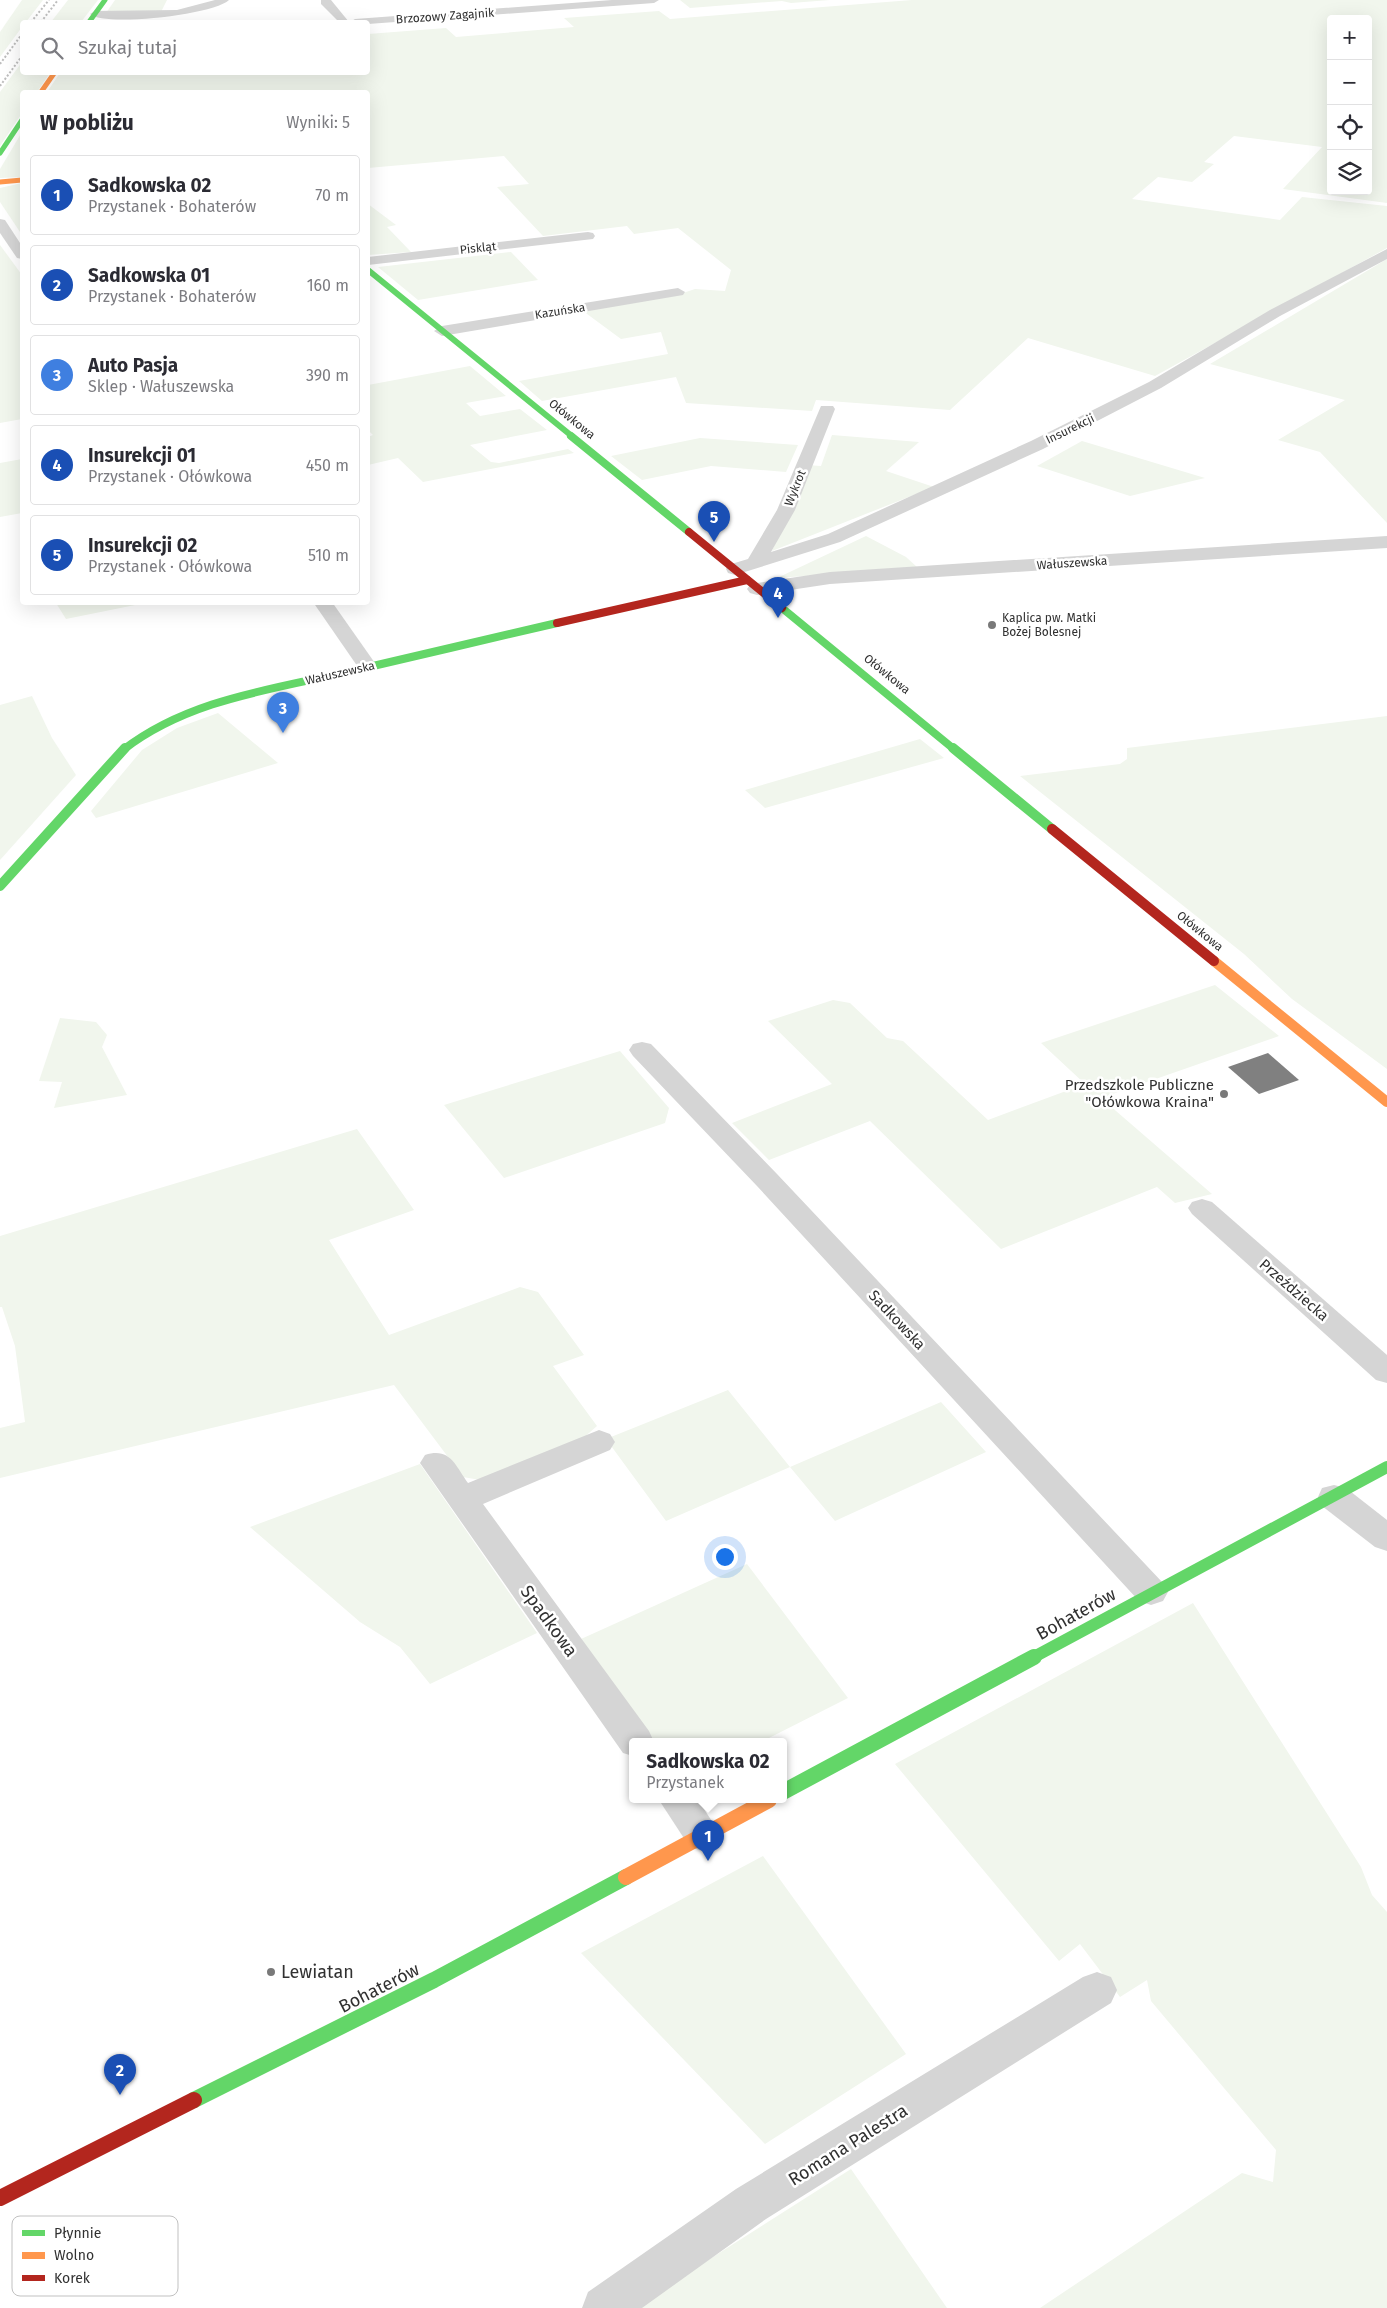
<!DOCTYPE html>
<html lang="pl">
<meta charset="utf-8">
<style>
body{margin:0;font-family:"Fira Sans",sans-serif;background:#f2f2f3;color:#2b2b33}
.controls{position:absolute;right:15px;top:15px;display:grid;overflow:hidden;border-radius:5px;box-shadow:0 5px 20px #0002}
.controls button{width:45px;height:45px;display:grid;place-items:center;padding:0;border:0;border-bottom:1px solid #e1e1e2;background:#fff;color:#2b2b33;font:25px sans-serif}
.you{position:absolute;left:724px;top:1556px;width:18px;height:18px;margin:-12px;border:4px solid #fff;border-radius:50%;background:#1a73e8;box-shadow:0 0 0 8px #1a73e833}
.badge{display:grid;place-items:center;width:32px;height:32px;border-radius:50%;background:#7c3aed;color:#fff;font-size:16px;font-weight:700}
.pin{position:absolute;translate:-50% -41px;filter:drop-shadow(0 1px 2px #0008)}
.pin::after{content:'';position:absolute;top:26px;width:18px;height:15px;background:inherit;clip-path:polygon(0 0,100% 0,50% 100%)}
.popup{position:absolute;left:629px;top:1738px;width:158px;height:65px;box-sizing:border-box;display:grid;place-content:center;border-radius:5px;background:#fff;filter:drop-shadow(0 1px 4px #0005);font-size:16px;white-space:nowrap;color:#7c7c81}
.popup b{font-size:19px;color:#2b2b33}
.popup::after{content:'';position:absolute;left:50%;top:100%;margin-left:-10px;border:10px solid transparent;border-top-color:#fff}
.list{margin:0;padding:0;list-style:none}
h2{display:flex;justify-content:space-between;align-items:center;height:65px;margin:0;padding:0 20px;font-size:21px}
h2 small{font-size:16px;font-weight:400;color:#7c7c81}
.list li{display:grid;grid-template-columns:32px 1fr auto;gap:15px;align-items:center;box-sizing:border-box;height:80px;margin:0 10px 10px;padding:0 10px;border:1px solid #e1e1e2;border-radius:5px}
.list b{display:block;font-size:19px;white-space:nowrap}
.list p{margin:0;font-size:16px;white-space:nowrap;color:#7c7c81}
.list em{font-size:16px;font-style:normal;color:#7c7c81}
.icon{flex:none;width:28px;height:28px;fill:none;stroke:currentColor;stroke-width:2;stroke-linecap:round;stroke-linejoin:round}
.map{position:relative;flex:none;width:1387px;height:2308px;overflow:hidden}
.search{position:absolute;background:#fff;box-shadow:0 5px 20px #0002;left:20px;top:20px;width:350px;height:55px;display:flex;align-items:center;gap:12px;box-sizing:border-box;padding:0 18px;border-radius:5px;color:#7c7c81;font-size:19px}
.panel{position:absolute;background:#fff;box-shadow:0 5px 20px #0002;left:20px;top:90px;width:350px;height:515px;border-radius:5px}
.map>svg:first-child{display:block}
.green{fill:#f1f6ed;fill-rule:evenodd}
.building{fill:#808080}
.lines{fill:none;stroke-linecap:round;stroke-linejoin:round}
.street{fill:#d5d5d5;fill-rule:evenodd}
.fast-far5{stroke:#63d668;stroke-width:5}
.fast-far4{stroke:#63d668;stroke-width:6}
.fast-far3{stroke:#63d668;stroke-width:8}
.fast-far2{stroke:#63d668;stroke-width:10}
.fast-far1{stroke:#63d668;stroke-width:12}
.fast{stroke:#63d668;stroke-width:16}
.slow-far2{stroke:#ff974d;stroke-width:5}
.slow-far1{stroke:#ff974d;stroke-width:10}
.slow{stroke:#ff974d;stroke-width:16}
.jam-far2{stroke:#b3261e;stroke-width:8}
.jam-far1{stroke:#b3261e;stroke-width:10}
.jam{stroke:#b3261e;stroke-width:16}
.rail{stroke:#bdbdbd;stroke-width:2;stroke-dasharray:2 2;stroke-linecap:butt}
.poi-dot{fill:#797979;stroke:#fff;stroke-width:2}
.labels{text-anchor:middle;stroke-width:5;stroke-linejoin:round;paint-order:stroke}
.far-street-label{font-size:12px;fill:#313131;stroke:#fff}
.far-poi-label{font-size:12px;fill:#313131;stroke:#fff;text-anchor:start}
.poi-label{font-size:15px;fill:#313131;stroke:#fff;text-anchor:end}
.street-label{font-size:15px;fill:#313131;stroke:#fff}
.near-street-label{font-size:18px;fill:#313131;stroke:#fff}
.near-poi-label{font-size:18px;fill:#313131;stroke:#fff;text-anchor:start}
.key{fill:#fff;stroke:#c1c1c1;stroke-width:1}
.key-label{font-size:14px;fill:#313131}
</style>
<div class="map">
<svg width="1387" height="2308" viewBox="0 0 1387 2308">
<rect width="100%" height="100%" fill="#fff"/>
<!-- green -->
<g class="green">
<path d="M22 0H43L26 22H22V27L0 57V32Z"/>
<path d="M68 0H98L81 22H51Z"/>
<path d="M115 0H167L161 12 106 13Z"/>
<path d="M680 0H830L791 3 782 1 690 8Z"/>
<path d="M912 0H1387V203L1283 189 1322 147 1234 136 1204 162 1214 164 1192 182 1158 177 1132 199 1280 220 1302 197 1387 206V248L1155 376 1028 338 950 410 816 400 812 411 686 403 676 377 542 401 519 381 668 354 661 332 621 339 583 311 677 295 695 289 725 291 731 270 678 228 634 234 627 226 543 236 497 187 529 184 504 156 368 168V92H47L60 73 368 72V34L446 28 456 37 574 27 564 18 659 11 670 19ZM1331 19H1368V191H1331Z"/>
<path d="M22 62V72L50 73 37 92H22V113L0 146V92Z"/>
<path d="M22 132V177L0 178V169Z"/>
<path d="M22 183V235L0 202V188Z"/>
<path d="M368 204 396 225 387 227 411 252 368 255Z"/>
<path d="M0 245 22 275V419L0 423Z"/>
<path d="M511 252 538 280 418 300 378 267Z"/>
<path d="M1387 259V523L1320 452 1278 440 1345 400 1210 364Z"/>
<path d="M470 366 506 396 466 403 480 416 520 409 547 430 470 445 491 462 499 463 568 449 574 453 423 482 398 458 368 465V437L373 435 368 430V385Z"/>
<path d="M832 435 919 442 886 471 934 487 772 551 807 465 821 466Z"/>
<path d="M700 438 798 445 786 472 711 466 642 480 611 456Z"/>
<path d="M1082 441 1205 478 1130 496 1037 466Z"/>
<path d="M22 459V513L0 517V463Z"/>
<path d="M866 536 906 557 918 568 777 578Z"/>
<path d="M56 603H145L66 619Z"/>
<path d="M32 696 52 738 76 775 0 860V705Z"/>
<path d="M218 713 278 763 96 818 91 811 142 750 177 728Z"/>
<path d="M1387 716V1069L1292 999 1244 954 1020 776 1120 764 1127 759V748Z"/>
<path d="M920 739 944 758 765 808 745 790Z"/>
<path d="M1215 985 1279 1036 1101 1098 1212 1194 1175 1203 1157 1187 1001 1249 870 1121 769 1160 732 1123 832 1084 768 1021 833 1000 850 1003 887 1038 903 1041 988 1120 1085 1084 1041 1043Z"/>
<path d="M60 1018 96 1022 107 1035 102 1047 127 1095 54 1108 62 1082 39 1081Z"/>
<path d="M620 1051 669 1108 665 1123 504 1178 444 1105Z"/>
<path d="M357 1129 414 1210 329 1240 389 1335 520 1287 538 1292 584 1355 553 1366 597 1426 581 1440 480 1480 463 1477 394 1385 0 1478V1428L25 1422 15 1346 2 1307H0V1236Z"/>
<path d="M728 1390 790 1467 941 1402 986 1452 835 1521 790 1467 666 1521 606 1439Z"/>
<path d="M420 1464 537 1633 430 1684 400 1647 360 1622 250 1527Z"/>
<path d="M747 1564 848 1698 761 1742H653L581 1639Z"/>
<path d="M1193 1603 1361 1867 1372 1895 1387 1912V2308H1040L1242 2173 1273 2182 1276 2150 1151 2001 1147 1980 1120 1997 1080 1944 1059 1961 895 1764Z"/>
<path d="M763 1856 906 2054 765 2144 581 1953Z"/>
<path d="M851 2169 947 2308H635L636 2306Z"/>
</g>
<!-- building -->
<path class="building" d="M1268 1053 1299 1080 1259 1094 1228 1067Z"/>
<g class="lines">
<!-- street -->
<g class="street">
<path d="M215 0H229C214 15 103 27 90 14L95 11 177 10Z"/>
<path d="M321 0H331L349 22H339L321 4Z"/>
<path d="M612 0H659L654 3 368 24V22H350L355 19Z"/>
<path d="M0 219 5 220 22 246V259L17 258 0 233Z"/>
<path d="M588 232 593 233 595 236 593 239 368 265V257Z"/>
<path d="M1387 249V259L1280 316 1161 388 1043 449 840 542 735 575 728 573 726 569 728 565 748 559 777 510 821 406H833L835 409 795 510 771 552 828 534 1031 441 1149 382 1270 310Z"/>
<path d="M678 288 685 292 683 295 442 336 434 331 442 326Z"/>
<path d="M1387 536V548L830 584 757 595 750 593 747 589 750 585 757 583 830 572Z"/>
<path d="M313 602H332L377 666 374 670 367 672 360 670Z"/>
<path d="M642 1042 651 1044 777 1174 1163 1583 1168 1592 1163 1601 1151 1605 1139 1601 757 1186 633 1056 629 1050 633 1044Z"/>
<path d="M1202 1199 1212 1202 1387 1355V1383L1376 1380 1192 1214 1188 1208 1192 1202Z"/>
<path d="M599 1430 610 1434 615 1442 610 1450 483 1504 649 1731 654 1742H633V1756L623 1753 420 1463 425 1455C450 1447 455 1465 468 1483Z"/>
<path d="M1334 1485 1346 1488 1387 1520V1551L1375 1547 1322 1506 1318 1497 1322 1488Z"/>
<path d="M659 1800H698L721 1835 715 1846 702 1851 689 1846Z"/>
<path d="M1097 1972 1111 1977 1117 1990 1111 2003 766 2219 642 2308H582L588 2292 736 2189 1083 1977Z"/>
</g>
<!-- fast-far5 -->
<g class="fast-far5">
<path d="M89 22 105 0"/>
<path d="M0 153 22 120"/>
</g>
<!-- fast-far4 -->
<path class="fast-far4" d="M368 270 573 437"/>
<!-- fast-far3 -->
<g class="fast-far3">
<path d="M571 436 689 532"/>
<path d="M782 608 955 750"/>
<path d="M123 750C186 701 267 690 343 673 414 656 486 640 557 623"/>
</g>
<!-- fast-far2 -->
<g class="fast-far2">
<path d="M953 748 1052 829"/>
<path d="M0 886 125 748"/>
</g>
<!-- fast-far1 -->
<path class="fast-far1" d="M1032 1658 1387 1467"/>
<!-- fast -->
<g class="fast">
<path d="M783 1792 1034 1657"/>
<path d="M194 2100 434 1980 626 1877"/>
</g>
<!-- slow-far2 -->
<g class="slow-far2">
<path d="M41 92 55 72"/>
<path d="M0 182 22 180"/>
</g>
<!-- slow-far1 -->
<path class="slow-far1" d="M1214 961 1387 1102"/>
<!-- slow -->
<path class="slow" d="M626 1877 769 1800"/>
<!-- jam-far2 -->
<g class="jam-far2">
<path d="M689 532 782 608"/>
<path d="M557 623 747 580"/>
</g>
<!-- jam-far1 -->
<path class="jam-far1" d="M1052 829 1214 961"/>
<!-- jam -->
<path class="jam" d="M0 2198 194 2100"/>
<!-- rail -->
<g class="rail">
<path d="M31 22 49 0"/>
<path d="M41 22 58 0"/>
<path d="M0 64 22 34"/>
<path d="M0 86 22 56"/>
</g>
</g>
<!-- markers -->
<g class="poi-dot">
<circle cx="992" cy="625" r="5"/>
<circle cx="1224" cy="1094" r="5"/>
<circle cx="271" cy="1972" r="5"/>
</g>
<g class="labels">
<!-- far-street labels -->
<g class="far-street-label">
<text transform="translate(445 16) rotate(-4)" y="4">Brzozowy Zagajnik</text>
<text transform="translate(478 248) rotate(-6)" y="4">Piskląt</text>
<text transform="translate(560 311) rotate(-9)" y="4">Kazuńska</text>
<text transform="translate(572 419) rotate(39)" y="4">Ołówkowa</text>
<text transform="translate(1070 429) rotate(-26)" y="4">Insurekcji</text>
<text transform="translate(795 488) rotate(-68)" y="4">Wykrot</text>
<text transform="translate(1072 563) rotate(-4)" y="4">Wałuszewska</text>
<text transform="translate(340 673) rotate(-13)" y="4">Wałuszewska</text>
<text transform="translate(887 674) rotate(39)" y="4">Ołówkowa</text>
<text transform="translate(1200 931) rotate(39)" y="4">Ołówkowa</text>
</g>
<!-- far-poi labels -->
<g class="far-poi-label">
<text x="1002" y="622">Kaplica pw. Matki<tspan x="1002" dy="14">Bożej Bolesnej</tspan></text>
</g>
<!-- poi labels -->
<g class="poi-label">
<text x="1214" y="1090">Przedszkole Publiczne<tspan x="1214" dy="17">"Ołówkowa Kraina"</tspan></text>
</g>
<!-- street labels -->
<g class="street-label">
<text transform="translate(1294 1290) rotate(41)" y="5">Przeździecka</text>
<text transform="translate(897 1320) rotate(47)" y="5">Sadkowska</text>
</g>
<!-- near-street labels -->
<g class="near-street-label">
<text transform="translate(1076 1614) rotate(-29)" y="6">Bohaterów</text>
<text transform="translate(549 1621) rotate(54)" y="6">Spadkowa</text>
<text transform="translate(379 1988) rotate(-27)" y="6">Bohaterów</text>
<text transform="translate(848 2145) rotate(-32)" y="6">Romana Palestra</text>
</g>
<!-- near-poi labels -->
<g class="near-poi-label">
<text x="281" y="1978">Lewiatan</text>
</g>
</g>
<!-- legend -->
<rect x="12" y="2216" width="166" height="80" rx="8" class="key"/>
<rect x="22" y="2230" width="23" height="6" fill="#63d668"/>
<rect x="22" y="2252" width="23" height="7" fill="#ff974d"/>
<rect x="22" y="2275" width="23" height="6" fill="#b3261e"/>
<g class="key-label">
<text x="54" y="2238">Płynnie</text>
<text x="54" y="2260">Wolno</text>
<text x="54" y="2283">Korek</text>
</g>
</svg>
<div class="controls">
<button>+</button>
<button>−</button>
<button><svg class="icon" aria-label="locate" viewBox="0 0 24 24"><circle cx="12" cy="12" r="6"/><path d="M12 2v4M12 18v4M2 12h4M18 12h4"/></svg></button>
<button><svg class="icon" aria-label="layers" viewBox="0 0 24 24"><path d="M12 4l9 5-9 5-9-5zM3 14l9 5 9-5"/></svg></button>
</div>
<div class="you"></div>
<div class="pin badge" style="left:708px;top:1861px;background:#1a4fb4">1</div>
<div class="popup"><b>Sadkowska 02</b>Przystanek</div>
<div class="pin badge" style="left:120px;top:2095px;background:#1a4fb4">2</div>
<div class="pin badge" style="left:283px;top:733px;background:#3f7fe0">3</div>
<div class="pin badge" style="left:778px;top:618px;background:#1a4fb4">4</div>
<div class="pin badge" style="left:714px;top:542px;background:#1a4fb4">5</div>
<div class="search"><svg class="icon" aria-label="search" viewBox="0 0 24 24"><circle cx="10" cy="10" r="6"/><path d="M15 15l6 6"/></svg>Szukaj tutaj</div>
<section class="panel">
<h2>W pobliżu<small>Wyniki: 5</small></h2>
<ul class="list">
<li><span class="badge" style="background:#1a4fb4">1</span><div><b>Sadkowska 02</b><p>Przystanek · Bohaterów</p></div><em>70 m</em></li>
<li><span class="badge" style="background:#1a4fb4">2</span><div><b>Sadkowska 01</b><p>Przystanek · Bohaterów</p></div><em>160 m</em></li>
<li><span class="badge" style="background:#3f7fe0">3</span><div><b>Auto Pasja</b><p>Sklep · Wałuszewska</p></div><em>390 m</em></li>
<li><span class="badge" style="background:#1a4fb4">4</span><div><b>Insurekcji 01</b><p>Przystanek · Ołówkowa</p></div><em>450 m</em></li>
<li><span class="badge" style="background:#1a4fb4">5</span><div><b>Insurekcji 02</b><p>Przystanek · Ołówkowa</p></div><em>510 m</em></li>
</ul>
</section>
</div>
